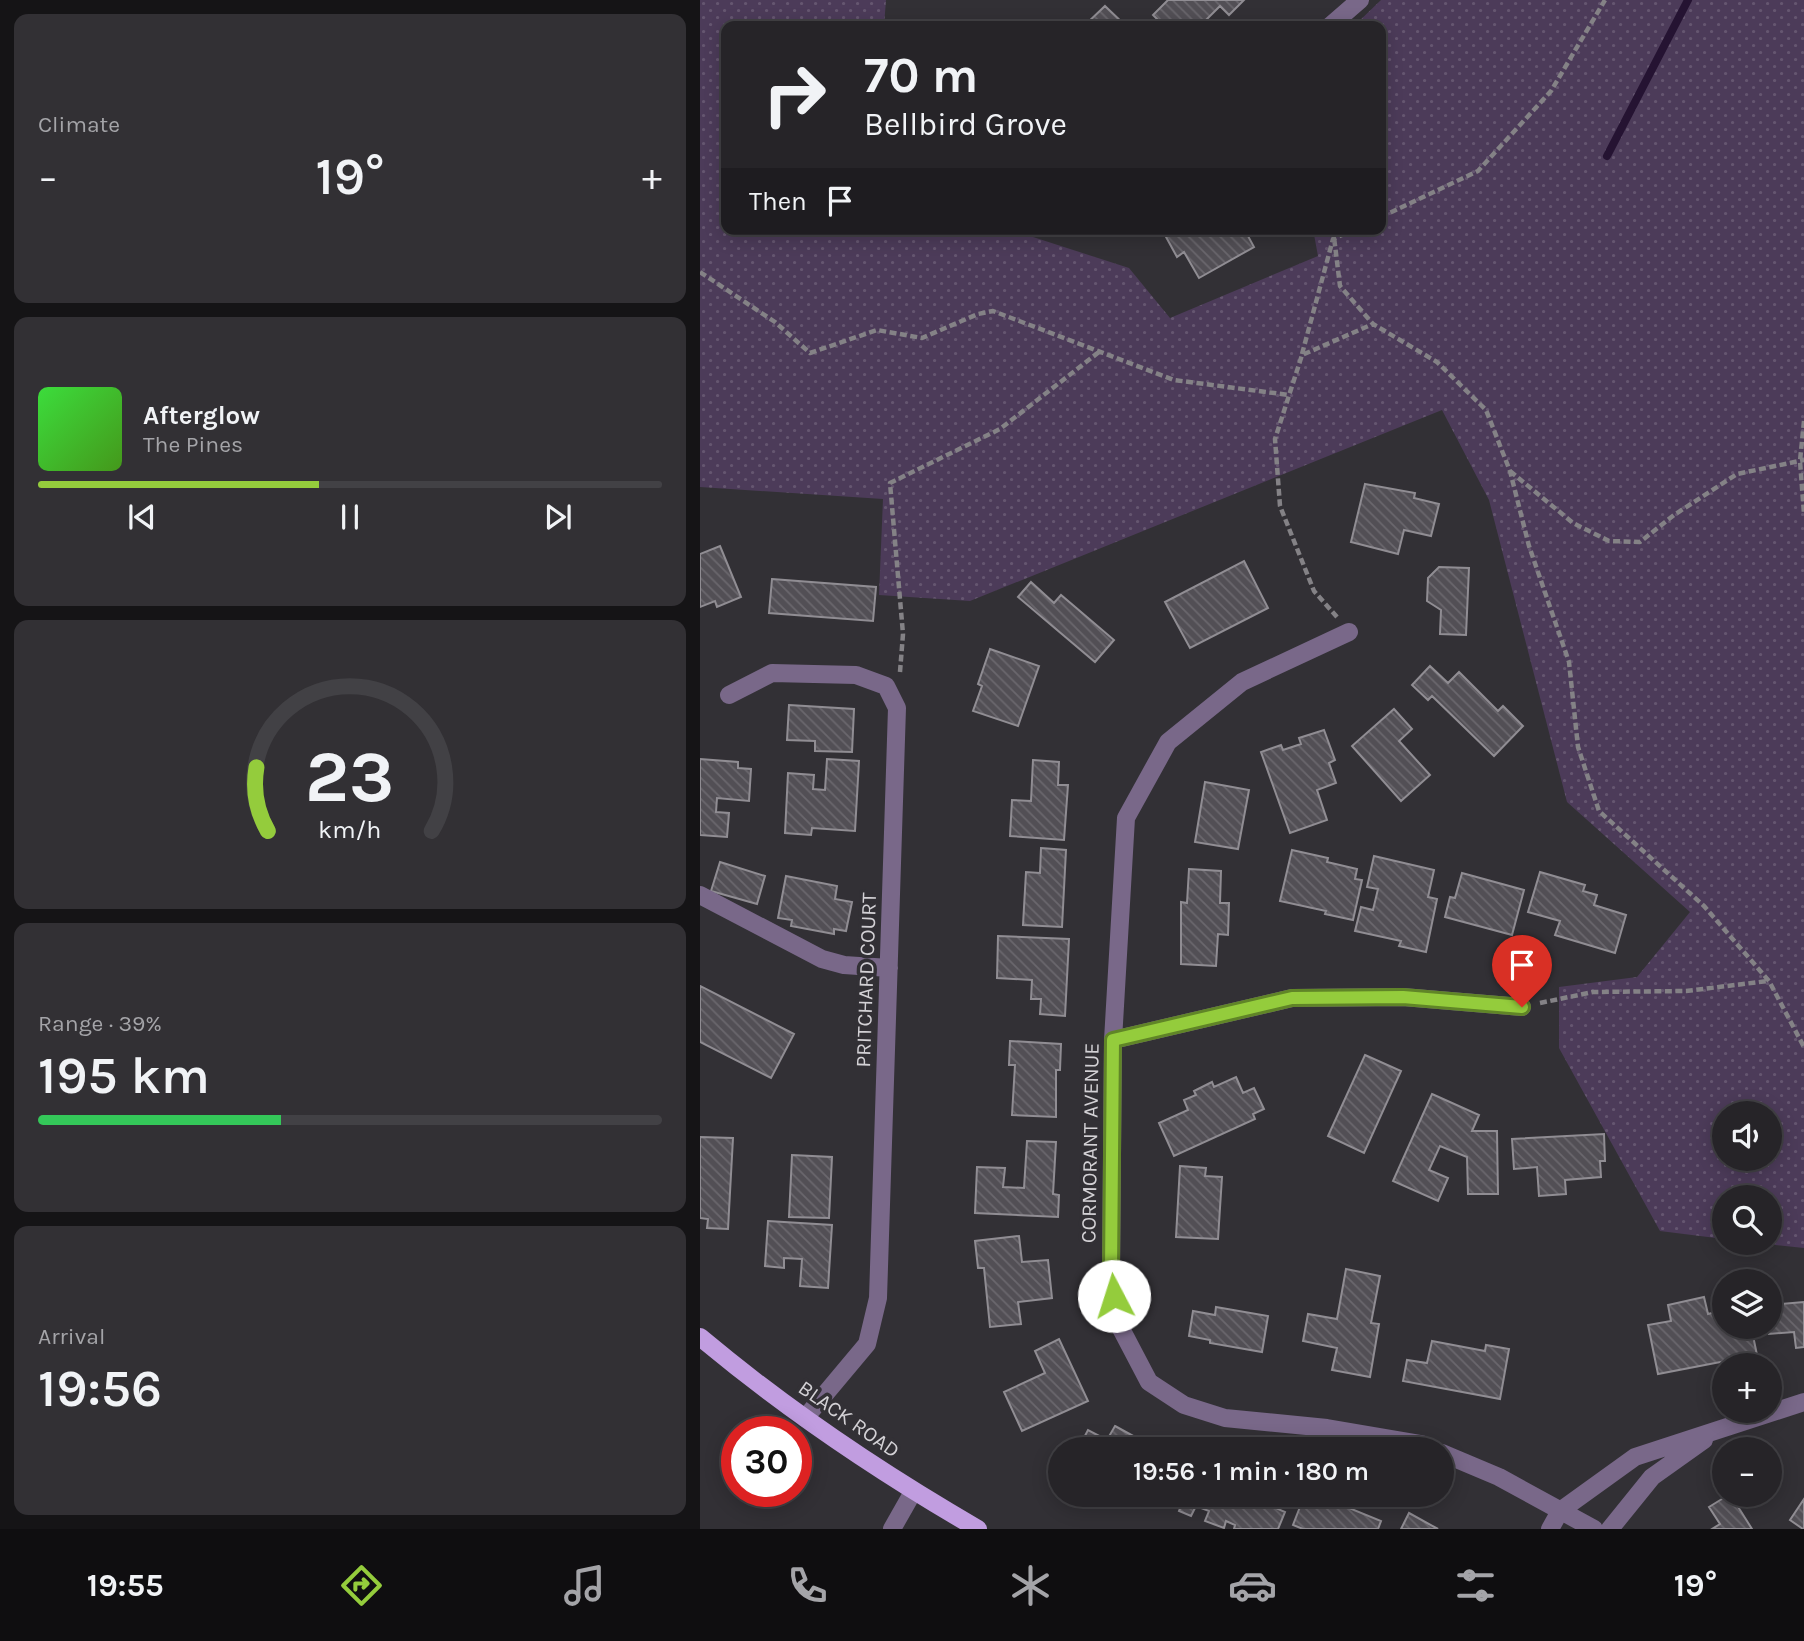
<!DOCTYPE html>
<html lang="en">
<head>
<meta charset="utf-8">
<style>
	body { margin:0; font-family:Karla,sans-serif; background:#323034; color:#f1f3f6; height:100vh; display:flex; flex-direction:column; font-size:26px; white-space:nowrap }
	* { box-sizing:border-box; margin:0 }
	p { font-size:23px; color:#a4a4a8 }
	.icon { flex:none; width:38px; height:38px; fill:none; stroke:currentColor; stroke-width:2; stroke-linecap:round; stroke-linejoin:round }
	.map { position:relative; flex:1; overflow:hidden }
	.details { display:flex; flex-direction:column; gap:14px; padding:14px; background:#151416; width:700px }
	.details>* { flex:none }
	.top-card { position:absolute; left:21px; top:21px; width:665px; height:214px; border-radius:14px; box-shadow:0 4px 18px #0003,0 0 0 2px #424145; background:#262428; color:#f1f3f6; overflow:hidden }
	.tools { position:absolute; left:1012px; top:1101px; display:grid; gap:14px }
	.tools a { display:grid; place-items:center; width:70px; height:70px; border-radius:50%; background:#262428; box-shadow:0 4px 18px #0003,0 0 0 2px #424145; font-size:35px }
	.speed { position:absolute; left:21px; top:1416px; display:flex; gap:14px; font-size:35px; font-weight:700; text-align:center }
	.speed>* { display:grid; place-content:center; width:91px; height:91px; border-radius:50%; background:#262428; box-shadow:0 4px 18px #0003,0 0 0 2px #424145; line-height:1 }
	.speed .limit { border:10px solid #d22; background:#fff; color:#111 }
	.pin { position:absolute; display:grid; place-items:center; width:60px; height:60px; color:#fff; margin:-72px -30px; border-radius:50% 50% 50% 0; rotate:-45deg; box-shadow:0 0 7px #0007 }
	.pin .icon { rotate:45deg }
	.me { position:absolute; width:77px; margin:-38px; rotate:355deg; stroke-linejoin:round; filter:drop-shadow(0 0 5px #0008) }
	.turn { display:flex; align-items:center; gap:24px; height:147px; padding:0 28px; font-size:32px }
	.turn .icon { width:91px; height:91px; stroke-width:2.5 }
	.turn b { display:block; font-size:49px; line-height:60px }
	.then { display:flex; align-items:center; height:66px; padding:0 28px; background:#0003; gap:14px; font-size:26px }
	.big { font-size:52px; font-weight:600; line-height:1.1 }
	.details .card { flex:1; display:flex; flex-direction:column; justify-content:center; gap:10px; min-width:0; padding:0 24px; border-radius:14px; background:#323034 }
	.details .dial { align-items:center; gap:0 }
	.dial svg { height:182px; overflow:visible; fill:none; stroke:#424145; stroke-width:7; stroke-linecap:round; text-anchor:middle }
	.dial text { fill:#f1f3f6; stroke:none }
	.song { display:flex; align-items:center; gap:21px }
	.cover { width:84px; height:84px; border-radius:10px; background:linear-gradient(135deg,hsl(120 70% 55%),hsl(100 70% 35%)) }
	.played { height:7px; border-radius:4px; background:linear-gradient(90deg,#94cc3c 45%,#424145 45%) }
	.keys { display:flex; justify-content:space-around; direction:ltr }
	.heat { display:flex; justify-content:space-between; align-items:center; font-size:38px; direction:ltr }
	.charge { height:10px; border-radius:5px; background:linear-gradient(90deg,#34c759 39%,#424145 0) }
	.trip { position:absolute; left:348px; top:1437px; width:406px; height:70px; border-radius:35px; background:#262428; box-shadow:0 4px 18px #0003,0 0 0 2px #424145; font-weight:600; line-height:70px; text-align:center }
	.tab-bar { display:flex; height:112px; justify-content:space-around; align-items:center; background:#0f0e10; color:#a4a4a8 }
	.tab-bar .icon { width:49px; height:49px }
	.tab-bar .selected { color:#94cc3c }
	.tab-bar b { font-size:32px; color:#f1f3f6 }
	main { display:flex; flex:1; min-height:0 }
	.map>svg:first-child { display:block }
</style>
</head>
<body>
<main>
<section class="details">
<div class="card"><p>Climate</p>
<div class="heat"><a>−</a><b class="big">19°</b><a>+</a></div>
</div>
<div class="card">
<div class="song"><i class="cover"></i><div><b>Afterglow</b><p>The Pines</p></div></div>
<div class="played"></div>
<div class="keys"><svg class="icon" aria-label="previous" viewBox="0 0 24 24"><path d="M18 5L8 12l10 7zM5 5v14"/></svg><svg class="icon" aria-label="pause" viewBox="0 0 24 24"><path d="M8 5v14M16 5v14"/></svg><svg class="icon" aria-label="next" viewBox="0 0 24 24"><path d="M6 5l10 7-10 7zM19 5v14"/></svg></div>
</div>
<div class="card dial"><svg viewBox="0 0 100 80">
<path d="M14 69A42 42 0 1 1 86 69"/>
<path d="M14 69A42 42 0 0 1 9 41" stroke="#94cc3c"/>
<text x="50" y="56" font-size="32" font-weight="700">23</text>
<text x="50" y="72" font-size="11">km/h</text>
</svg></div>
<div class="card"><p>Range · 39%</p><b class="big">195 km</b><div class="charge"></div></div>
<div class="card"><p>Arrival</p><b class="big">19:56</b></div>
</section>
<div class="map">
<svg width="1104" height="1529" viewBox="0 0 1104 1529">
	<defs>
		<pattern id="grass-dots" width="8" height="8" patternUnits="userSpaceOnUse" patternTransform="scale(1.75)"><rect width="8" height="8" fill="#4c3b59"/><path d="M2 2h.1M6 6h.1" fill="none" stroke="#655670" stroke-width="1.8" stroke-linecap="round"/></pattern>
		<pattern id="building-back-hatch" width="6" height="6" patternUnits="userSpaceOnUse" patternTransform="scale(1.75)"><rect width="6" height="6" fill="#524f55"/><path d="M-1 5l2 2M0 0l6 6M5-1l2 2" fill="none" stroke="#6a676d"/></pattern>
	</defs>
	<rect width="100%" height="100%" fill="#323035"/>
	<!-- grass -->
	<path fill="url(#grass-dots)" fill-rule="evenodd" d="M0,0h186l-2,26h-158v203h282l121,39 41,50 148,-62 -5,-27h68v-203h-27l27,-26h423v1248l-48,-5 13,-1v-45h-45v42l-64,-8 -101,-183v-61l78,-10 53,-65 -123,-110 -78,-302 -47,-90 -472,191 -91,-6 4,-96 -183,-12zM1024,1113h45v45h-45z"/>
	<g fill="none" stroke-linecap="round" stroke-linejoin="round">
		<!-- stream -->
		<path stroke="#251332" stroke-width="8" d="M907,156l81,-156"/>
	</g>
	<!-- building -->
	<path fill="url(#building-back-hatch)" stroke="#908d93" stroke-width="2" d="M468,0h76l-15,15 -9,-9 -20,20h-36l-11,-11z
		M405,6l21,20h-42z
		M475,229h86l-13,7 6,11 -55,31 -15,-26 -7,5 -12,-22z
		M665,484l50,9 -1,5 25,6 -8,32 -27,-6 -6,24 -47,-12z
		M20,546l21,51 -24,10 -2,-6 -15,6v-53z
		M544,561l24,47 -78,40 -25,-46z
		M739,567l30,1 -3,67 -26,-1 1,-24 -14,-9 1,-23z
		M72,579l104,8 -3,34 -104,-8z
		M331,582l23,21 7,-8 53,45 -19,22 -77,-65z
		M290,649l49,17 -21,60 -45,-15 9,-25 -4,-2z
		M730,666l18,17 11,-11 39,39 5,-5 20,20 -29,30 -62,-60 -4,4 -16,-15z
		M89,705l65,4 -2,43 -37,-1v-10l-28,-1z
		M694,709l18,20 -13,12 31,34 -29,26 -49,-55z
		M624,730l11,30 -6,3 7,20 -19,7 10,30 -37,13 -29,-81 20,-7 2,5 18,-6 -2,-6z
		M0,759l38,3v6l13,1 -2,32 -32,-3 -1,14 13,1 -2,24 -27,-2z
		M127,759l32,2 -4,70 -43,-3 -1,7 -26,-2 3,-60 26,2 -1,14 12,1z
		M333,760l26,2 -1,23h10l-4,55 -54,-4 2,-36 19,1z
		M505,782l44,8 -11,59 -43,-7z
		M341,848l25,2 -4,77 -39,-2 3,-53 14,1z
		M592,850l36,8 -1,4 30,7 -2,10 7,1 -9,40 -28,-6 1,-3 -46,-10z
		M674,856l60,14 -6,27 9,2 -11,53 -27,-6 2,-5 -46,-10 6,-24 12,3 5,-21 -11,-2z
		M20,862l45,14 -8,28 -46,-13z
		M489,869l32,2 -1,32h9l-1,32 -10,-1 -2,32 -35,-2v-62l6,1z
		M840,872l45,13 -2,6 14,4 -3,10 32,10 -11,38 -60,-18 5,-14 -32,-9z
		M762,873l62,17 -12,45 -67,-18 5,-20 5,1z
		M86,876l51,10 -2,13 17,3 -6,29 -12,-2v5l-43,-8 1,-6 -14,-2z
		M298,936l71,3 -4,77 -25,-2 1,-15h-10l1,-19 -35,-2z
		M0,986l94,48 -23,44 -71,-36z
		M310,1041l51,3 -1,26h-4v47l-44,-2 3,-50h-6z
		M665,1055l36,16 -37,82 -36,-17z
		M536,1077l7,16 11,-5 10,21 -11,5 2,5 -81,37 -15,-33 29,-13 -4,-10 12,-5 -2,-4 18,-9 2,5z
		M732,1094l47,21 -7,16h25l1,63h-30l-1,-37 -27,-11 -11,24 19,8 -10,23 -45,-20z
		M904,1134l1,27h-5l1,16 -36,3 1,14 -27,2 -2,-29 -23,2 -2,-30z
		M0,1137l33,1 -5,91 -21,-1 1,-9 -8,-1z
		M327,1141l29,1 -3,52 6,1 -1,22 -83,-4 2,-46 28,1 -2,19 21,1z
		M92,1155l40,2 -3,61 -40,-1z
		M480,1166l26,2 -1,8 17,1 -4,62 -42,-2z
		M68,1221l64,4 -4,63 -28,-2 2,-27 -18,-1v10l-19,-2z
		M319,1236l3,26 26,-2 4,38 -34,4 3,22 -31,3 -6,-59h-6l-3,-27z
		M646,1269l34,7 -9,47 8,1 -9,53 -38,-7 5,-22 -34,-7 5,-27 29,5z
		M1004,1297l4,17 16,-4v16h27l6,29 -99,19 -10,-49 23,-4 -3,-16z
		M1104,1302v45l-8,1 -2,-16 -25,2v-29z
		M516,1307l52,9 -6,36 -52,-9v-3l-21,-4 4,-25 22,4z
		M359,1339l29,62 -66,30 -18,-39 41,-19 -10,-22z
		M732,1341l53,10 1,-6 23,4 -9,50 -97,-18 4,-21 20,3z
		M415,1426l31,17 -3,6h-65l10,-19 19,10z
		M421,1494h29l-7,13z
		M486,1494h79l-3,8 23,10 -7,17h-44l1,-4 -9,-4 -2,7 -19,-7 4,-10 -13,-5 -5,10 -12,-5z
		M605,1494l20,3 1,-3h14l7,3 -3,9 37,15 -3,8h-75l-10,-4z
		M1030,1494l22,35h-40l8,-5 -11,-17z
		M1104,1499v30h-1l-13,-9z
		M709,1513l29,16h-37z"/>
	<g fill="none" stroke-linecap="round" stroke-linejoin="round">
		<!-- path -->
		<path stroke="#848286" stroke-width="4.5" stroke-dasharray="7 3.5" stroke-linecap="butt" d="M681,217l97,-46 73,-80 54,-91
			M633,229l7,57 33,38 64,38 49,48 24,61 19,75 40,116 9,85 21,64 105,95 65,75 35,66
			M0,272l75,50 35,31 67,-23 45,8 56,-24 15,-3 181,69 115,15
			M602,354l31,-115 22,-10
			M1104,421l-4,40 4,53
			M810,471l63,52 36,18 31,1 34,-27 63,-41 67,-14
			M637,617l-23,-26 -34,-85 -5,-67 27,-84 71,-31
			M200,672l3,-38 -13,-151 110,-54 99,-77
			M840,1003l53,-11 93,-1 82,-10"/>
		<!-- minor -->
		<path stroke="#796889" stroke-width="18" d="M630,26l30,-26
			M649,632l-107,50 -74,60 -42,76 -13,222 -2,231 6,50 32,61 35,23 41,13 102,10 94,16 11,5
			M29,695l43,-22 84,2 30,11 11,22 -19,590 -11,46 -62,74
			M0,895l122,64 22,6 45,3
			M413,1040l179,-42 111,-1 119,10
			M742,1453l57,24 95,52
			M192,1529l21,-37
			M850,1529l10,-18 75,-54 169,-55
			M910,1529l42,-52 52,-37"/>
		<!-- major -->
		<path stroke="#c19de0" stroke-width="18" d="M0,1337c86,72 181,136 278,192"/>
	</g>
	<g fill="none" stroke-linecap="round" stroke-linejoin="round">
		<defs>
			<path id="route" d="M414,1296l-3,-26 2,-230 179,-42 111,-1 119,10"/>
		</defs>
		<!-- route casing -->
		<use href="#route" stroke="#608527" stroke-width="18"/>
		<!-- route -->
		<use href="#route" stroke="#94cc3c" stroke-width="12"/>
	</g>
	<g text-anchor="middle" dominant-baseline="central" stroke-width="7" stroke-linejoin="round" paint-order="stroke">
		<!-- street labels -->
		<g font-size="21" fill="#d3d1d5" stroke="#323035">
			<text transform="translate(166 980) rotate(-88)">PRITCHARD COURT</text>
			<text transform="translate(390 1143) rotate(-89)">CORMORANT AVENUE</text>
			<text transform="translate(149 1419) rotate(35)">BLACK ROAD</text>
		</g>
	</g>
</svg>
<div class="tools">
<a><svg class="icon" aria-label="sound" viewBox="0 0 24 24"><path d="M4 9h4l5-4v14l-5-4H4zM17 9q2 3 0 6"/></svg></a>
<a><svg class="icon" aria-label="search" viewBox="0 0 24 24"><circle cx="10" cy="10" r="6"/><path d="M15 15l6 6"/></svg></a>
<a><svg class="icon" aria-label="layers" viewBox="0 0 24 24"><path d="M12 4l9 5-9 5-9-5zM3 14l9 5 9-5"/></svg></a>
<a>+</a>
<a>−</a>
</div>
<div class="speed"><div class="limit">30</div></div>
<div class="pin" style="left:822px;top:1007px;background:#d93025"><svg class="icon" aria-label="arrive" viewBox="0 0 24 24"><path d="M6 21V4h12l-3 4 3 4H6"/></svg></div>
<svg class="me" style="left:414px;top:1296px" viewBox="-20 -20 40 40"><circle r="19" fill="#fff"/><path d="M0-13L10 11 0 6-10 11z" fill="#94cc3c"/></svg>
<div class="trip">19:56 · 1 min · 180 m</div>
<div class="top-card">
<div class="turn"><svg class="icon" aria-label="right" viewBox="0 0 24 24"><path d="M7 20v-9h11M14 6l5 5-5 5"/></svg><div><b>70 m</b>Bellbird Grove</div></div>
<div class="then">Then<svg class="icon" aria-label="arrive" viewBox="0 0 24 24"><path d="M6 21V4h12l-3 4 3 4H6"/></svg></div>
</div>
</div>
</main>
<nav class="tab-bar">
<b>19:55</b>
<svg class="icon selected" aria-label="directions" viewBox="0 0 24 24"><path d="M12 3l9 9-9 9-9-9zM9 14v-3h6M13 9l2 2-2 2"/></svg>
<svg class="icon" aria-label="music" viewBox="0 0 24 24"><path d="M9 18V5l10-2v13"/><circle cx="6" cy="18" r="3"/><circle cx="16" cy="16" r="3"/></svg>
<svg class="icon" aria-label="phone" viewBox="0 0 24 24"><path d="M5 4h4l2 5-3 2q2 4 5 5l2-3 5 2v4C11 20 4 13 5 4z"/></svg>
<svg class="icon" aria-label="climate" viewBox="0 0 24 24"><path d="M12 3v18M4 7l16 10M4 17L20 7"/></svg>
<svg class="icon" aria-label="car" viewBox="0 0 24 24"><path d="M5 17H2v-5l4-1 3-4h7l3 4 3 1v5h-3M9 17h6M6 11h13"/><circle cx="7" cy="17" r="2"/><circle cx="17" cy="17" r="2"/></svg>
<svg class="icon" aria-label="filters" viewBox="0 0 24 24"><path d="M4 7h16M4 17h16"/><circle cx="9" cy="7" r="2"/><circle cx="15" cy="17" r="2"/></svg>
<b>19°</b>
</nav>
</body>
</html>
